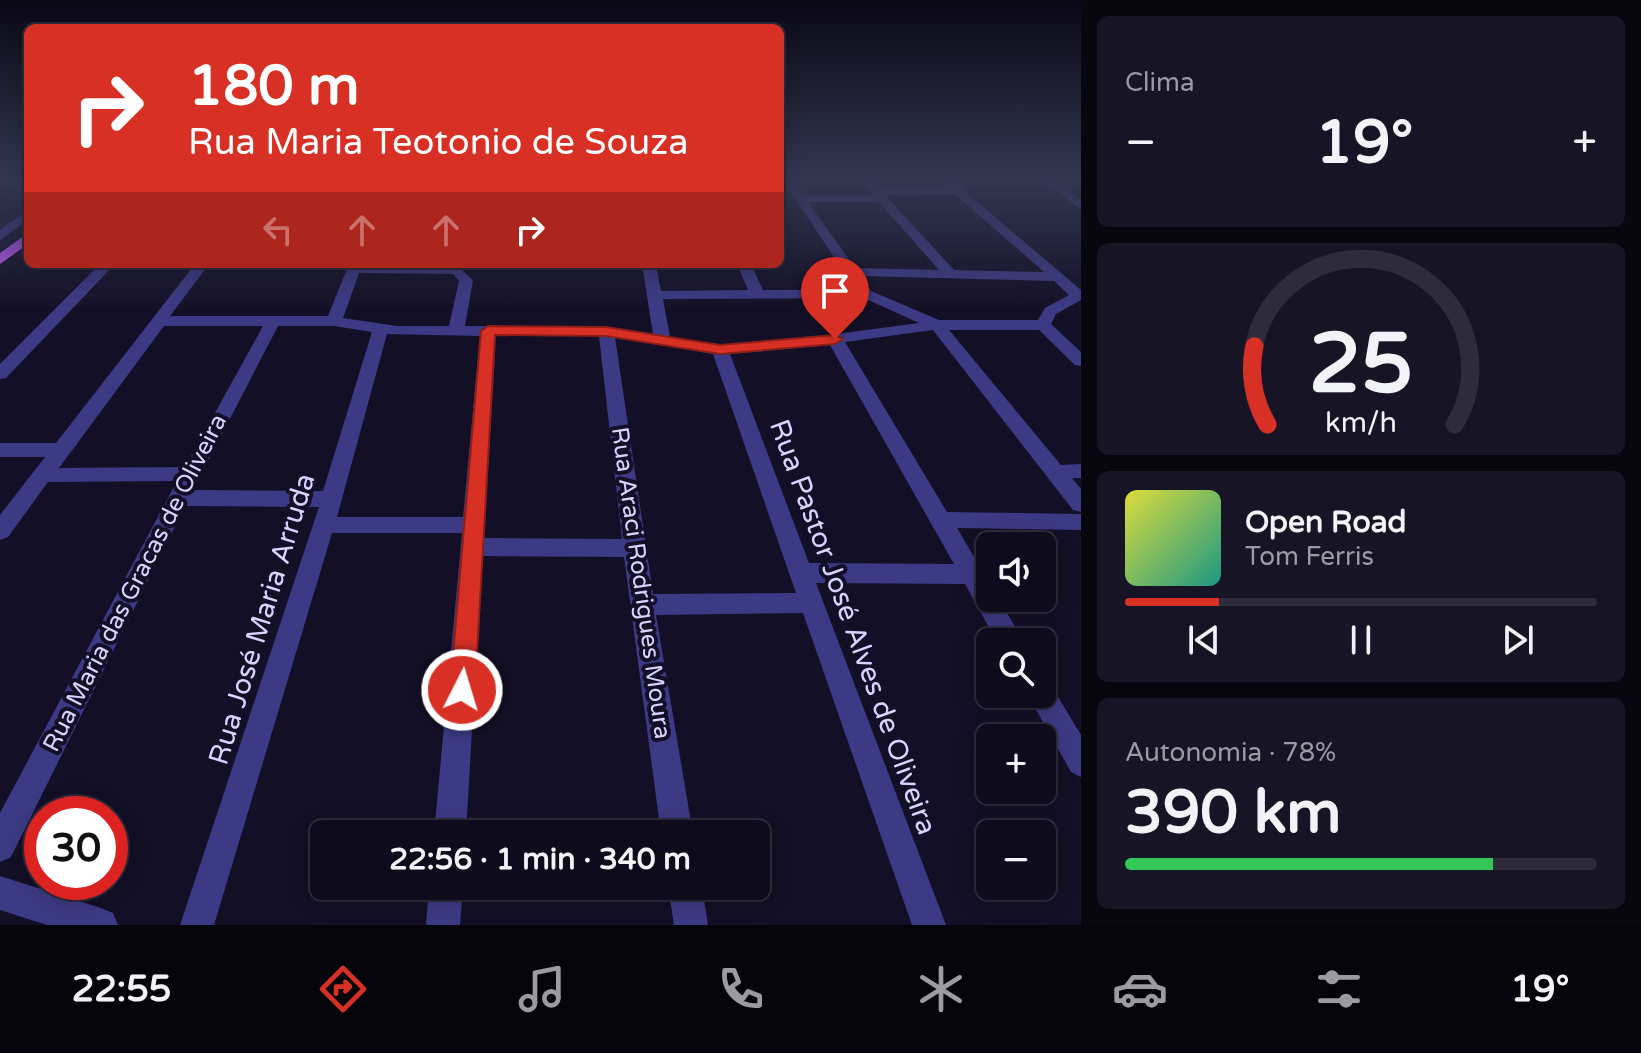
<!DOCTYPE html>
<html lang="pt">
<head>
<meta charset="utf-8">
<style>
	body { margin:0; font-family:"Varela Round",sans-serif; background:#171425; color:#f1f3f6; height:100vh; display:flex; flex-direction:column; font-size:30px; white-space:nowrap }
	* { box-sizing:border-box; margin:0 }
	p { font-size:26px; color:#9b9ba3 }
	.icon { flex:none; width:44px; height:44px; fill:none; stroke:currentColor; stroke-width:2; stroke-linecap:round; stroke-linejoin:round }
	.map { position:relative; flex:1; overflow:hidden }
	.drawer { display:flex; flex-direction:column; gap:16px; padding:16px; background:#08060f; width:560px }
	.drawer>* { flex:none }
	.guide { position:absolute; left:24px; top:24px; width:760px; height:244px; border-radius:12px; box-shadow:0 4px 20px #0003,0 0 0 2px #2e2b3b; background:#d93025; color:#fff; overflow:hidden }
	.fabs { position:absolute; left:976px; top:532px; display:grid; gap:16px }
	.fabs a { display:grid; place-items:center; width:80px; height:80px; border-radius:12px; background:#0e0b1c; box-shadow:0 4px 20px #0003,0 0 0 2px #2e2b3b; font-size:40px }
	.speed { position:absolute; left:24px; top:796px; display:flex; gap:16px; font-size:40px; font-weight:700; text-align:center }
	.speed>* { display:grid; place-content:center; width:104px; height:104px; border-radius:50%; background:#0e0b1c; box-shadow:0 4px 20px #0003,0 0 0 2px #2e2b3b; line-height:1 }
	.speed .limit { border:12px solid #d22; background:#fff; color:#111 }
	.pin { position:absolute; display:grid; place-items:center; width:68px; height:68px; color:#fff; margin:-82px -34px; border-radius:50% 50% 50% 0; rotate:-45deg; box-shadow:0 0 8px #0007 }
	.pin .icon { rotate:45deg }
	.me { position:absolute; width:88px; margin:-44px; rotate:5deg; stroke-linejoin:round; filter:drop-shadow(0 0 6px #0008) }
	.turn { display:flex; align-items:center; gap:28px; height:168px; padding:0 32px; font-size:36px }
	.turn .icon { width:104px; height:104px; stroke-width:2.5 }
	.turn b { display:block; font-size:56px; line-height:68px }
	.lanes { display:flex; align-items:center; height:76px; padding:0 32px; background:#0003; justify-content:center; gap:40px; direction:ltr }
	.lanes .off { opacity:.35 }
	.big { font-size:60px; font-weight:700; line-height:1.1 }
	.drawer .tile { flex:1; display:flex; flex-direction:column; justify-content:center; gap:12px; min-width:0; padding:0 28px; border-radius:12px; background:#171425 }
	.drawer .dial { align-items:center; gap:0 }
	.dial svg { height:208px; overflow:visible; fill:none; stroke:#2e2b3b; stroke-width:7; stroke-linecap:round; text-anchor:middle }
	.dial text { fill:#f1f3f6; stroke:none }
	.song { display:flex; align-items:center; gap:24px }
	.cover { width:96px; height:96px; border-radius:12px; background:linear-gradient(135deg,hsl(60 70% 55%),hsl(170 70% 35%)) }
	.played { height:8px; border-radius:4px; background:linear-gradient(90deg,#d93025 20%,#2e2b3b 20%) }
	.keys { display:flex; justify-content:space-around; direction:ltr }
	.heat { display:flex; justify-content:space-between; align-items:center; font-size:44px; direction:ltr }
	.charge { height:12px; border-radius:6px; background:linear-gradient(90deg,#34c759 78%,#2e2b3b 0) }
	.trip { position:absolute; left:310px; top:820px; width:460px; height:80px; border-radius:12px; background:#0e0b1c; box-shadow:0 4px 20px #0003,0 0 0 2px #2e2b3b; font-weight:700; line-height:80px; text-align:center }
	.menu { display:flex; height:128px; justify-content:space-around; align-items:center; background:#06040b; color:#9b9ba3 }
	.menu .icon { width:56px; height:56px }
	.menu .selected { color:#d93025 }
	.menu b { font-size:36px; color:#f1f3f6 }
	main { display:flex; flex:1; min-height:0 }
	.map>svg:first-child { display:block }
</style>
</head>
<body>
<main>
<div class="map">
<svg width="1081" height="925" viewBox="0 0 1081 925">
	<rect width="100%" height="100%" fill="#130f26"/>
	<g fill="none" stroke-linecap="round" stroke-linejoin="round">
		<!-- minor -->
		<path fill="#3d3a85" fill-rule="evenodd" d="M784,182h11l8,13h70l-11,-13h11l6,6h68l-5,-6h12l127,108v10l-25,14 -5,10 30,28v14l-6,-1 -36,-35h-90l112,135 20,-1v14h-9l9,11v23l-8,-2 -140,-180 -88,12 102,170 134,2v16l-124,-2 33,56v14h8l26,44h-27l-32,-58 -149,-1 130,342h-34l-109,-312 -147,2 37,219h-32l-37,-277 -142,-1 -16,278h-32l28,-301h-130l-118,392h-34l139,-418 -134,-1 -174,351 -11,5v-49l177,-332 -129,1 -40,55 -8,3v-25l45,-58h-45v-14h56l139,-179h14l-39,52h158l21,-52 108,2 16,14 -8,46h141l47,8 -11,-70h14l5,27 87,-1 -11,-26h14l12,26h93zM955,194l89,78 -90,-2 -69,-75zM808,202h71l60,68 -84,-2zM359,273l94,1 6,7 -10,45h-52l-54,-8zM861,276l193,5 15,14 -24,13 -7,12h-99l-68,-29zM864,298l55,25 -120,16 -79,6 -50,-8 -7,-38zM164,326h99l-78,141 -126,1zM278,326h56l38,6 -49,159 -130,-1zM387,334l93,2 -17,181h-126zM496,336h103l23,203 -138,-1zM615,337l98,17 83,239 -143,1zM830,345l124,219 -145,-1 -79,-209z
			M1043,182h13l25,18v9z
			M28,210v10l-28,20v-10z
			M100,264h15l-109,114 -6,1v-15z
			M1042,681l9,4 30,50v42l-10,-5 -44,-78h15z
			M0,876l101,32 12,5 5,12h-71l-47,-15z
			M429,886h34l-3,39h-34z
			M668,886h34l6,39h-34z"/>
		<!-- major -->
		<path fill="#c25bff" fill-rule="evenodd" d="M28,233v11l-28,20v-11z"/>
	</g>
	<!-- sky -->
	<linearGradient id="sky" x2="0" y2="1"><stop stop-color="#0a0815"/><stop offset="0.58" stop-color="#333752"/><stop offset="1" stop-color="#333752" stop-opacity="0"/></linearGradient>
	<rect width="1081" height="312" fill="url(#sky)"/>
	<!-- route -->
	<path fill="#d93025" stroke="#8d1f18" stroke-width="2" d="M488,326l118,1 114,18 115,-10 8,4 -8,5 -115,10 -114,-18 -111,-1 -20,355 -4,8 -9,4 -9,-4 -3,-8 31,-359z"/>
	<g text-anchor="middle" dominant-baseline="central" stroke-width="8" stroke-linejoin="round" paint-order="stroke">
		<!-- street labels -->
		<g font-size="24" fill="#d9d4ff" stroke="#130f26">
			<text transform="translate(135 583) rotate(-63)">Rua Maria das Gracas de Oliveira</text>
			<text transform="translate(641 583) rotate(82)">Rua Araci Rodrigues Moura</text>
		</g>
		<!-- near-street labels -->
		<g font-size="28" fill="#d9d4ff" stroke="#130f26">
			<text transform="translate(262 619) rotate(-73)">Rua José Maria Arruda</text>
			<text transform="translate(853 627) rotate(70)">Rua Pastor José Alves de Oliveira</text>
		</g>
	</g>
</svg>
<div class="fabs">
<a><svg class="icon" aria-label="sound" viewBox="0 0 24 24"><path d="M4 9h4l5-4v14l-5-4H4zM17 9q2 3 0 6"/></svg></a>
<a><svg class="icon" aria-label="search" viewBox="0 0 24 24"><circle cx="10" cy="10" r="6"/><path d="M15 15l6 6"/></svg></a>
<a>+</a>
<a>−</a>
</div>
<div class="speed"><div class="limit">30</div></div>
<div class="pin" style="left:835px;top:339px;background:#d93025"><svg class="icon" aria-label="arrive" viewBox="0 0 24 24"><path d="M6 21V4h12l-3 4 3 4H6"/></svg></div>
<svg class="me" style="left:462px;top:690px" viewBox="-20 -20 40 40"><circle r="17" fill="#d93025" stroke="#fff" stroke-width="3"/><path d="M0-11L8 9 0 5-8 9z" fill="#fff"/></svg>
<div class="trip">22:56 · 1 min · 340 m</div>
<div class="guide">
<div class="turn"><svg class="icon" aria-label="right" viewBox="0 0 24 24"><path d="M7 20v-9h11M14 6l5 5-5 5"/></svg><div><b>180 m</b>Rua Maria Teotonio de Souza</div></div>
<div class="lanes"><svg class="icon off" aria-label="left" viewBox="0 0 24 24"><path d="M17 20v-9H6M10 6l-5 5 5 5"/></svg><svg class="icon off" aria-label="ahead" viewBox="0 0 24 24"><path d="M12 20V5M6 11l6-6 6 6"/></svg><svg class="icon off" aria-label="ahead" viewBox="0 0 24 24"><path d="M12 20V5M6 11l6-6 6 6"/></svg><svg class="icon" aria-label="right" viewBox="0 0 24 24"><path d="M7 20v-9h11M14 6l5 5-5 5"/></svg></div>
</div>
</div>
<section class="drawer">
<div class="tile"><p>Clima</p>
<div class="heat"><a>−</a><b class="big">19°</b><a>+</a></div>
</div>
<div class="tile dial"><svg viewBox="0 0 100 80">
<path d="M14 69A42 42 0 1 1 86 69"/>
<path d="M14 69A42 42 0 0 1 9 39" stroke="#d93025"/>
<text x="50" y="56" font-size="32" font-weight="700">25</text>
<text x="50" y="72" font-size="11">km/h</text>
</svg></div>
<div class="tile">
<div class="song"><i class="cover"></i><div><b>Open Road</b><p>Tom Ferris</p></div></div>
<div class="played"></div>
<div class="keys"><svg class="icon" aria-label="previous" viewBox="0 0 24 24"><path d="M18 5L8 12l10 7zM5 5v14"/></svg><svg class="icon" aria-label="pause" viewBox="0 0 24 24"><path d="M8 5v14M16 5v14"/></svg><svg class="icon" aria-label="next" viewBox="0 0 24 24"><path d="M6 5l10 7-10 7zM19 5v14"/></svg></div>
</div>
<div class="tile"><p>Autonomia · 78%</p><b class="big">390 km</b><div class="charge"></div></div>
</section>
</main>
<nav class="menu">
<b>22:55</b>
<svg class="icon selected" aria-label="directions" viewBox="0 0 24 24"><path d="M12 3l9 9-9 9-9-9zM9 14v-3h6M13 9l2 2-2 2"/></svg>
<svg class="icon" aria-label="music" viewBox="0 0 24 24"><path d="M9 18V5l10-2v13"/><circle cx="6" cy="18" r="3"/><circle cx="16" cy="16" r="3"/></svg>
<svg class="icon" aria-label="phone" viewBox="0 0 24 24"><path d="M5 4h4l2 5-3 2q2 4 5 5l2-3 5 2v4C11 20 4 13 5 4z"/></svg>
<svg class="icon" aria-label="climate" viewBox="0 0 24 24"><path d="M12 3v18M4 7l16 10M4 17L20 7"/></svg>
<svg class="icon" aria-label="car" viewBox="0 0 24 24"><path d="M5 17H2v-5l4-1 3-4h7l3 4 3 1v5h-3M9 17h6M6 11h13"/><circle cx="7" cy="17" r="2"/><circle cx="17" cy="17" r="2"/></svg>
<svg class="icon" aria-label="filters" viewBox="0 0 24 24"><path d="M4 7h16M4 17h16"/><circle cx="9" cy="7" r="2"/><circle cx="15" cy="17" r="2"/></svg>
<b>19°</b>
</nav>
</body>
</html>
